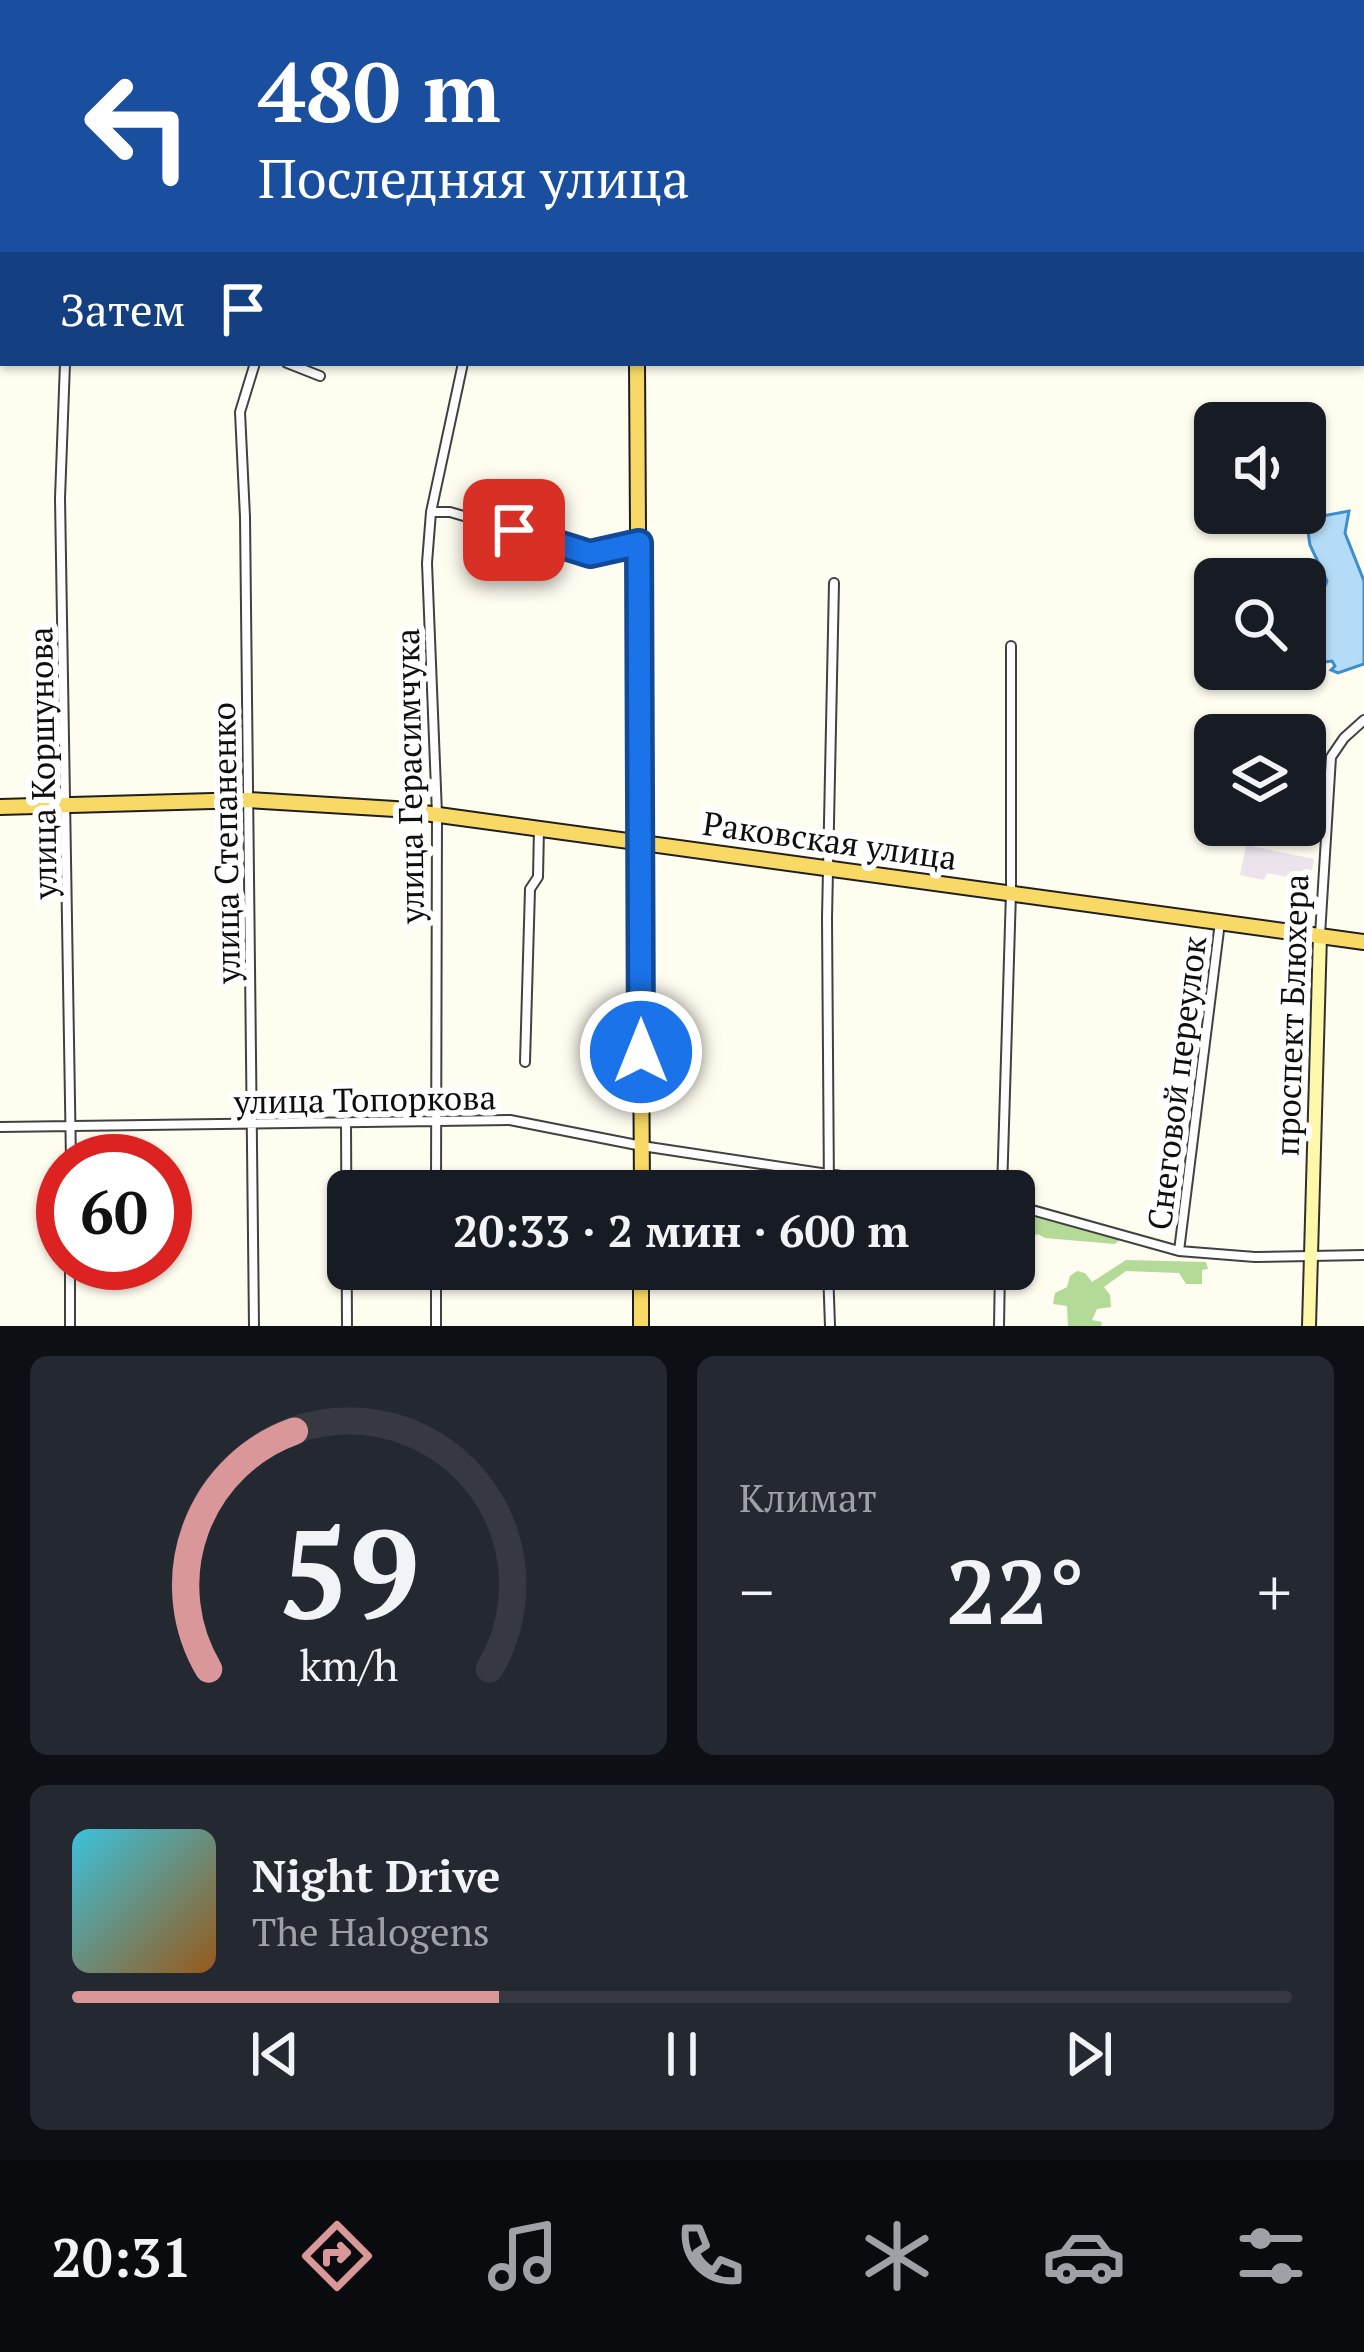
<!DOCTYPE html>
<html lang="ru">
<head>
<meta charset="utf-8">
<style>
	body { margin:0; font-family:"PT Serif",serif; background:#242831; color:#f1f3f6; height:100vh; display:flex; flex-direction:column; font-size:45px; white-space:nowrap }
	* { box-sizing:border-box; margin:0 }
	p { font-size:39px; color:#9ea1a6 }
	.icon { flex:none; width:66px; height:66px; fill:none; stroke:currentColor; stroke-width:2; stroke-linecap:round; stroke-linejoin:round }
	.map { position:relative; height:1326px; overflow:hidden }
	.side { display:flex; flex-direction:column; gap:30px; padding:30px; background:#0d0f14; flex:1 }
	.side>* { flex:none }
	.banner { position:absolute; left:0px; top:0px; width:1365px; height:366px; box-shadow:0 3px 9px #0004; background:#1a4fa0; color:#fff; overflow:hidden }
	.fabs { position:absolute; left:1194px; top:402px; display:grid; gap:24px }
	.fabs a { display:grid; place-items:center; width:132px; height:132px; border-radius:18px; background:#171b24; box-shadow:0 3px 9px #0004; font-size:60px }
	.speed { position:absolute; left:36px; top:1134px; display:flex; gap:24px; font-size:60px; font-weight:700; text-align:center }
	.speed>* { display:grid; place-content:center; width:156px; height:156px; border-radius:50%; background:#171b24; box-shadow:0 3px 9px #0004; line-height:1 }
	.speed .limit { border:18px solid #d22; background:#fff; color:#111 }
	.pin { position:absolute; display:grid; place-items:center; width:102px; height:102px; color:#fff; margin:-51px; border-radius:24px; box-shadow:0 6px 18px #0006 }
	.me { position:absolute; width:132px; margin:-66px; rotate:0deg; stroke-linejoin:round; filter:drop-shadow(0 0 9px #0008) }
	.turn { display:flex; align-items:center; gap:42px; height:252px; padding:0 60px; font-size:54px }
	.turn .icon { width:156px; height:156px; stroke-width:2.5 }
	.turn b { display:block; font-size:84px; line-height:102px }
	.then { display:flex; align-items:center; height:114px; padding:0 60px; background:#0003; gap:24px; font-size:45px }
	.big { font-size:90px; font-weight:600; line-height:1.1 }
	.side .tile { flex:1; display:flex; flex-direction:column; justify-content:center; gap:18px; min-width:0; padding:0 42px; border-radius:18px; background:#242831 }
	.side .dial { align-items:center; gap:0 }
	.dial svg { height:312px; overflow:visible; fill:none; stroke:#363941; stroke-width:7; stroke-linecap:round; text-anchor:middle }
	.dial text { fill:#f1f3f6; stroke:none }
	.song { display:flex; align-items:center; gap:36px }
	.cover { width:144px; height:144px; border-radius:18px; background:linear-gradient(135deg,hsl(190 70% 55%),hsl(30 70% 35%)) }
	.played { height:12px; border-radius:6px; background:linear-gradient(90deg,#da9799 35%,#363941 35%) }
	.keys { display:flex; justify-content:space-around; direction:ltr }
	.heat { display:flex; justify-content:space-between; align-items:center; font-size:66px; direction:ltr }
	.side .tiles { flex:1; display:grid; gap:30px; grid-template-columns:1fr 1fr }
	.tile:last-child { grid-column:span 2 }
	.trip { position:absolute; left:327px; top:1170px; width:708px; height:120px; border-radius:18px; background:#171b24; box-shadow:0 3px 9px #0004; font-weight:600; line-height:120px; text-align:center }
	.dock { display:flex; height:192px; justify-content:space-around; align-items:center; background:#090b0e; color:#9ea1a6 }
	.dock .icon { width:84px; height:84px }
	.dock .on { color:#da9799 }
	.dock b { font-size:54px; color:#f1f3f6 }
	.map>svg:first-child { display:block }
</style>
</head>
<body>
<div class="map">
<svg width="1364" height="1326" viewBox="0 0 1364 1326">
	<rect width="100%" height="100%" fill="#fffcf0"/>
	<!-- industrial -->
	<path fill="#ece3ed" d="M1246,845l68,14 -4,22 -43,-8 -3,7 -24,-5z"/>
	<!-- forest -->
	<path fill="#b4da98" d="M1014,1210l107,29 -6,5 -70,-6 -7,-4 -11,4 -13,24z
		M1126,1260l80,2 2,7 -6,1v14h-16l-7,-11 -53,-2 -22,16 6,8 1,12 -14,2 -5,11 10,2 -1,4h-33l-1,-20 -14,-2 2,-11 12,-6 3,-11 7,-5 8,2 7,9z"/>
	<!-- water -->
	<path fill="#b5dcf6" stroke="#3b8fce" stroke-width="3" d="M1349,511l-4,22 19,48v83l-26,9 -7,-3 4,-4 -3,-5 -8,1 -7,-56 10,-25 -17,-36 -4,-26z"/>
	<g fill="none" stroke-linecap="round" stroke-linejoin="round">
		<!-- stream -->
		<path stroke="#3b8fce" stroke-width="3" d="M25,3v-3
			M0,103l3,-12"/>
		<defs>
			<path id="street" d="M65,363l-5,135 11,663
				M287,363l33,13
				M431,512h19l140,41 48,-10
				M1320,935l11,-178 13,-19 20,-18
				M525,1062l5,-173 8,-12 1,-49
				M346,1122l1,204
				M0,1127l510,-7 132,26 299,45
				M436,1191l1,-377 -10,-251 4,-51 32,-149
				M829,1191l-2,-273 7,-335
				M1002,1191l9,-299v-246
				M1014,1205l165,46 76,6 109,-2
				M1179,1251l41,-329
				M828,1269l2,57
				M70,1326v-63
				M254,1326l-9,-809 -5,-105 15,-49
				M436,1326v-57
				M999,1326l1,-57"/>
			<path id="secondary" d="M1309,1326l11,-391"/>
			<path id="primary" d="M643,3l1,-3
				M637,363l5,828
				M0,807l248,-7 147,9 969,133
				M641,1269v57"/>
		</defs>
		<!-- street casing -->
		<use href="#street" stroke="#414141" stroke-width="12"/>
		<!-- secondary casing -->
		<use href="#secondary" stroke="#303030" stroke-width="16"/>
		<!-- primary casing -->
		<use href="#primary" stroke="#1f1f1f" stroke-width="18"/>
		<!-- street -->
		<use href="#street" stroke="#fff" stroke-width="8"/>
		<!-- secondary -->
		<use href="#secondary" stroke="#fff8ab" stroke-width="12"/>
		<!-- primary -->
		<use href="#primary" stroke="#f8d966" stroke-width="14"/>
	</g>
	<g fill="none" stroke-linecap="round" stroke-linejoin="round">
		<defs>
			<path id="route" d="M514,530l76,24 49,-11 2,509"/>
		</defs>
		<!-- route casing -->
		<use href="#route" stroke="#114b97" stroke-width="30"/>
		<!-- route -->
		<use href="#route" stroke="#1a73e8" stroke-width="21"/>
	</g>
	<g text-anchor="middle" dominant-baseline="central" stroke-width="12" stroke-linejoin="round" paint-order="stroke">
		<!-- street labels -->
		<g font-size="33" fill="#0e0e0e" stroke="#fff">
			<text transform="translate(42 763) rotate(-91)">улица Коршунова</text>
			<text transform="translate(409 776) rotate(-91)">улица Герасимчука</text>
			<text transform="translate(830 840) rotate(8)">Раковская улица</text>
			<text transform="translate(225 843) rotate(-91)">улица Степаненко</text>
			<text transform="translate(1291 1015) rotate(-88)">проспект Блюхера</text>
			<text transform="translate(1176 1083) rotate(-83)">Снеговой переулок</text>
			<text transform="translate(365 1099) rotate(-1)">улица Топоркова</text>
		</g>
	</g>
</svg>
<div class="fabs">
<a><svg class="icon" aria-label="sound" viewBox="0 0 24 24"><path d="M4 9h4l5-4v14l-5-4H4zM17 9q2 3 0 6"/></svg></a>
<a><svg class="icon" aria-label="search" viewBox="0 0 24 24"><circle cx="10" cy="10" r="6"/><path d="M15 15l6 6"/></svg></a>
<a><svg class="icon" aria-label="layers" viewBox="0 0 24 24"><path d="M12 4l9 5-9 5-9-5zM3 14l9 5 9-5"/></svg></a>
</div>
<div class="speed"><div class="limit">60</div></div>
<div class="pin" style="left:514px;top:530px;background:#d93025"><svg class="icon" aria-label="arrive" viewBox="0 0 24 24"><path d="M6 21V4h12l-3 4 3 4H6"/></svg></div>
<svg class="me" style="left:641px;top:1052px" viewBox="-20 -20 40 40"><circle r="17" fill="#1a73e8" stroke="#fff" stroke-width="3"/><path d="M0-11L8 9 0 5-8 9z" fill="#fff"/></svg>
<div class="trip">20:33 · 2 мин · 600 m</div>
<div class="banner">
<div class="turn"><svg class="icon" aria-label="left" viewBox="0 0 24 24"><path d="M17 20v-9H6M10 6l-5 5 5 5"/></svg><div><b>480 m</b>Последняя улица</div></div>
<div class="then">Затем<svg class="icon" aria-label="arrive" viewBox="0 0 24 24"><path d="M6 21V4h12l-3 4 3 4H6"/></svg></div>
</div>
</div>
<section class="side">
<div class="tiles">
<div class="tile dial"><svg viewBox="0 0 100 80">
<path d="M14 69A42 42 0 1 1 86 69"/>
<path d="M14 69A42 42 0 0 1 36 8" stroke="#da9799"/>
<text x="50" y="56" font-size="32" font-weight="700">59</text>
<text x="50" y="72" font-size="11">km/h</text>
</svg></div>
<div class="tile"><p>Климат</p>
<div class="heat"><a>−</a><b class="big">22°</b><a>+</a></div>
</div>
<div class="tile">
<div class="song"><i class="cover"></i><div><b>Night Drive</b><p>The Halogens</p></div></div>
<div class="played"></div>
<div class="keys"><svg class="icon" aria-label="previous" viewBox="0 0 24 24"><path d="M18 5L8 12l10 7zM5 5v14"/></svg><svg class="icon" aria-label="pause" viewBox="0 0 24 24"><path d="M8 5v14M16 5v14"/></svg><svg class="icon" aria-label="next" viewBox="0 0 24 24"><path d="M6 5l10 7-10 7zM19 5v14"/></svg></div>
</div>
</div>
</section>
<nav class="dock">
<b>20:31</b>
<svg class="icon on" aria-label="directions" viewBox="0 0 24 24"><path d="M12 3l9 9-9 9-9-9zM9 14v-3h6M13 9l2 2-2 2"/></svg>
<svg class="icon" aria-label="music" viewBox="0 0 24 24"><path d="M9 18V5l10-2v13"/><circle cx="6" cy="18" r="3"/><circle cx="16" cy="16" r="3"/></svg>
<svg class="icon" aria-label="phone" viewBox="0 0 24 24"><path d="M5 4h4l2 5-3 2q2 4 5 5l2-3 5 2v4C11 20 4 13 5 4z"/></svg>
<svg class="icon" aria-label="climate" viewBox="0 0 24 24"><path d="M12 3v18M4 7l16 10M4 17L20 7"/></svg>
<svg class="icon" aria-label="car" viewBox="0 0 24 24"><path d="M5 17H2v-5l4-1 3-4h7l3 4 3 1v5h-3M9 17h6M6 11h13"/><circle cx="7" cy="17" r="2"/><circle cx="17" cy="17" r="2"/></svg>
<svg class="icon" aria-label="filters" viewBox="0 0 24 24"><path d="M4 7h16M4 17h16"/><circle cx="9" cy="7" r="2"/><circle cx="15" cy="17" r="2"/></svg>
</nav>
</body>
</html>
